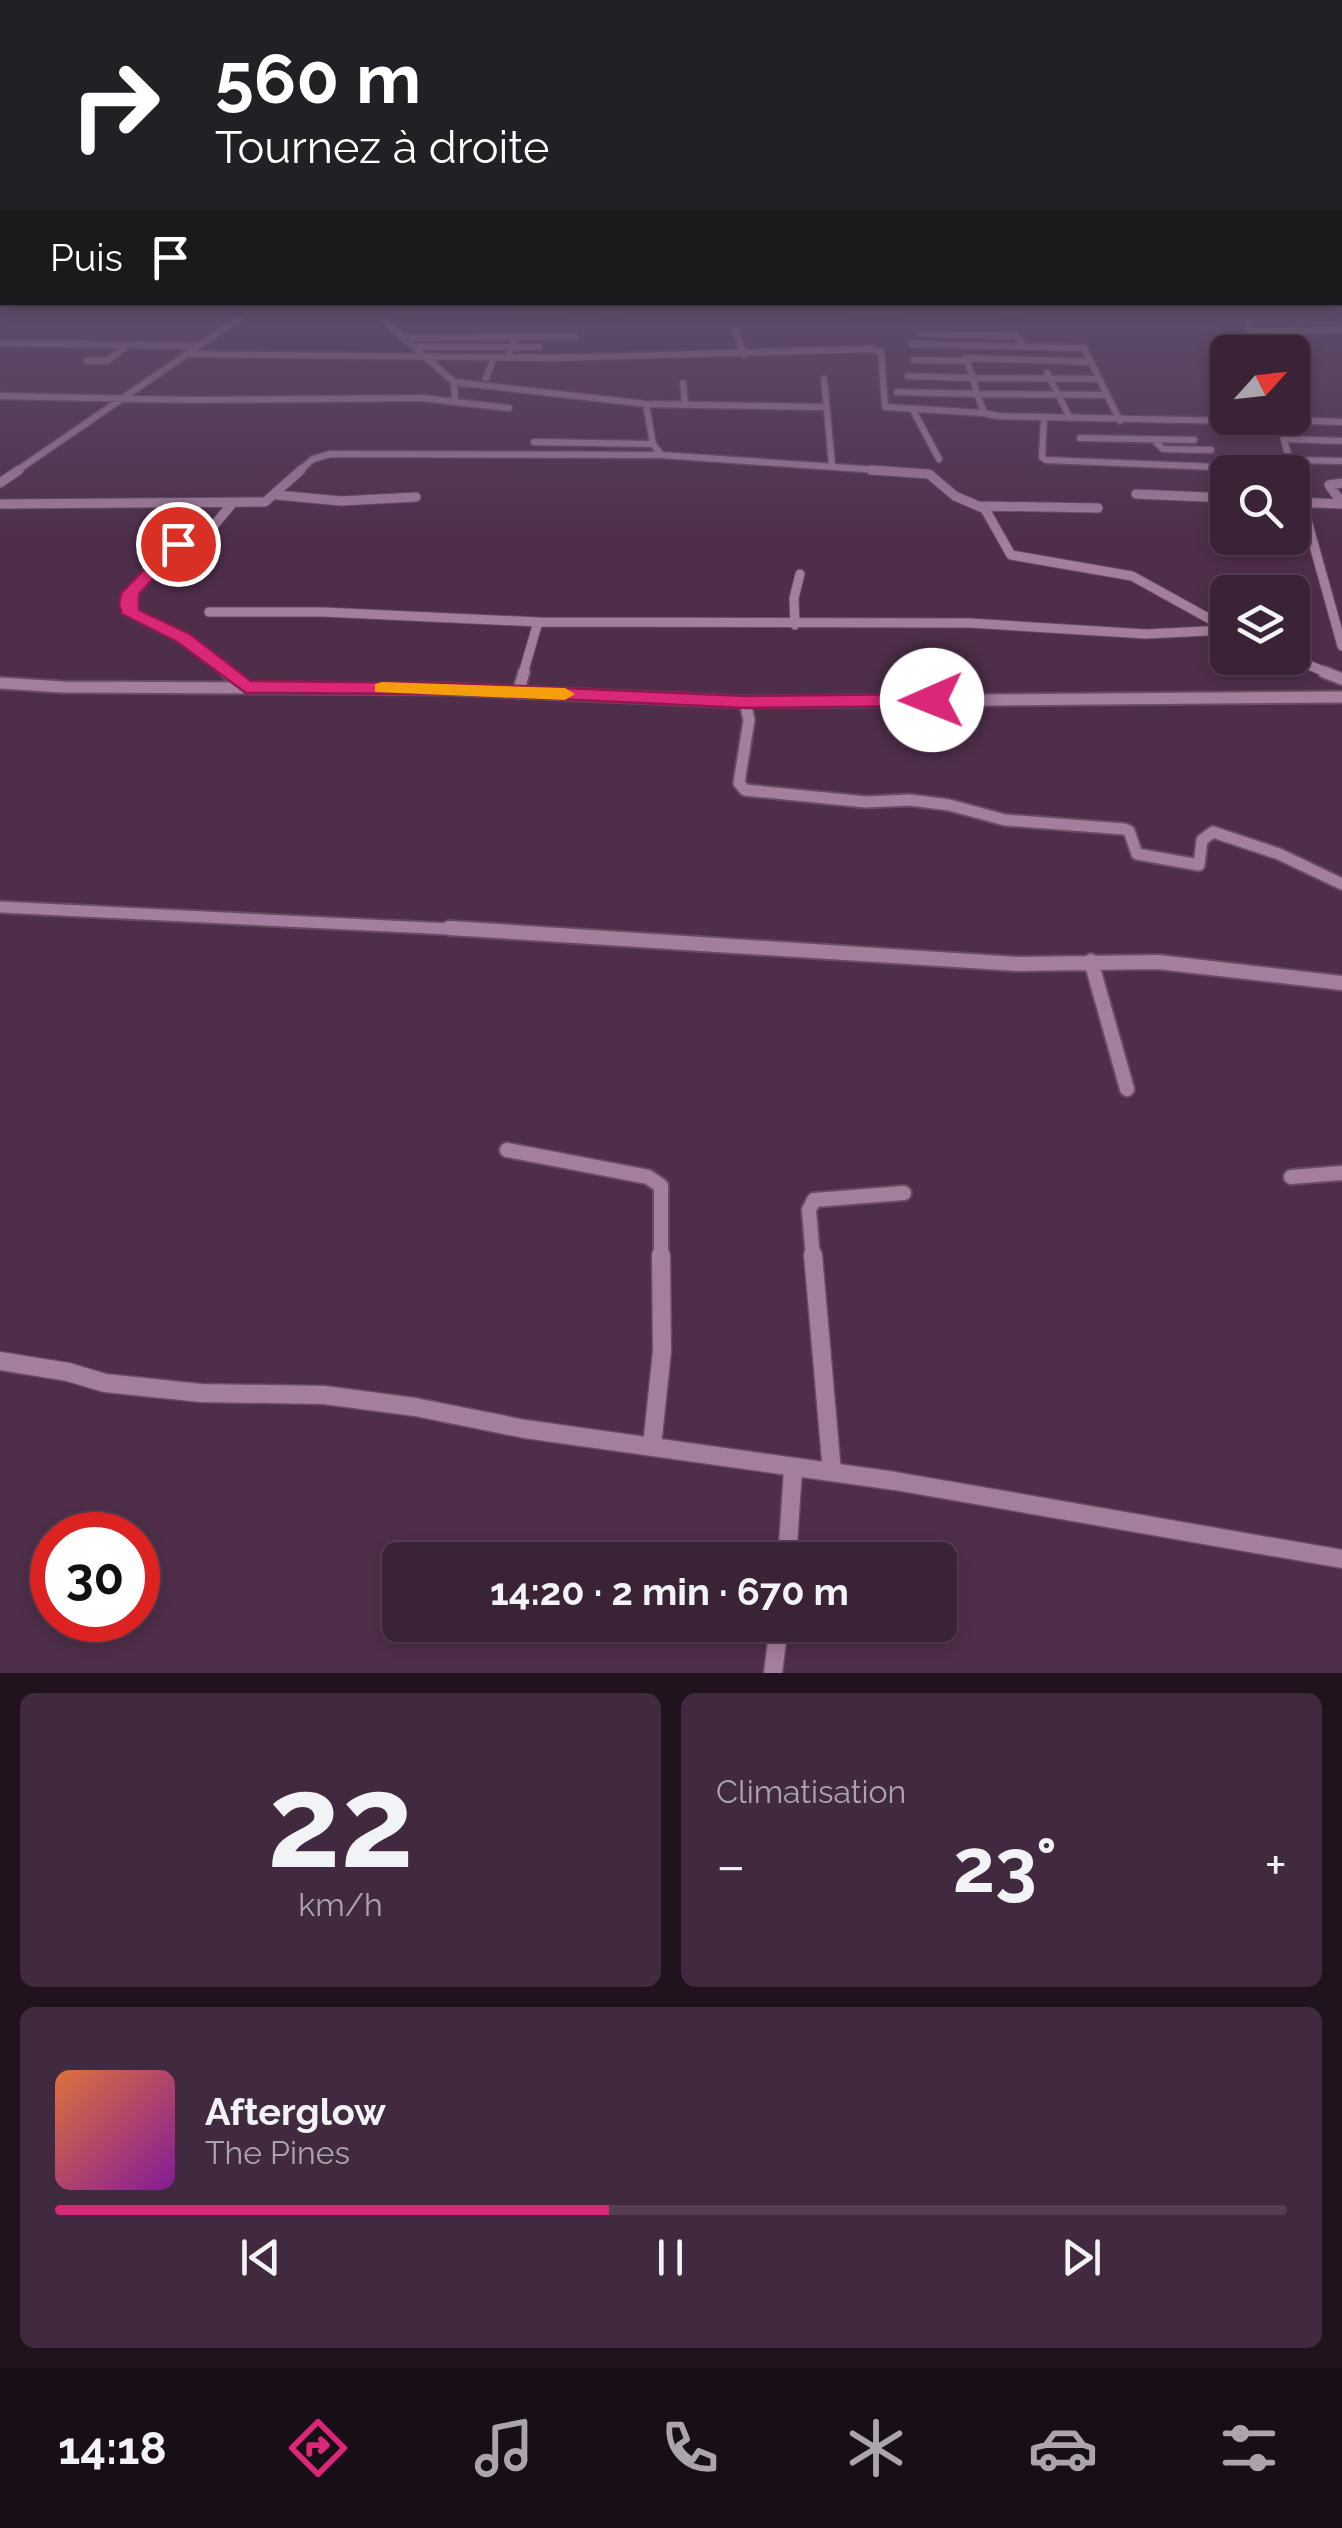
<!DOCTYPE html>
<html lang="fr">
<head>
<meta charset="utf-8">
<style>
	body { margin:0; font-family:Raleway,sans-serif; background:#412a3f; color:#f1f3f6; height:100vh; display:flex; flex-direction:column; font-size:38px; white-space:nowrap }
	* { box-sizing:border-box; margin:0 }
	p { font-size:32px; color:#aba4ad }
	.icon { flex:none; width:55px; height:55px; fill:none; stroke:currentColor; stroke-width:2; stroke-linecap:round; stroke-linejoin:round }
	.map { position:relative; height:1673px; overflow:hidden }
	.drawer { display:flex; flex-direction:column; gap:20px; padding:20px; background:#20131e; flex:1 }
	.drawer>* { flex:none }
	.banner { position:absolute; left:0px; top:0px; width:1342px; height:305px; box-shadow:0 5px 15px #0003,0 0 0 2px #543f52; background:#202124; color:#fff; overflow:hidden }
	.needle { width:65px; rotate:63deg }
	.fabs { position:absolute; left:1210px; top:335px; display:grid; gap:20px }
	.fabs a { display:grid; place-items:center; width:100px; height:100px; border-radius:15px; background:#3a2237; box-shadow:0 5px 15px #0003,0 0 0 2px #543f52; font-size:50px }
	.speed { position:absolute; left:30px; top:1512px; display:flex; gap:20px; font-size:50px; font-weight:700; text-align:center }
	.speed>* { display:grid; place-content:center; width:130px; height:130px; border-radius:50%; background:#3a2237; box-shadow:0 5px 15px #0003,0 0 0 2px #543f52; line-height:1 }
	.speed .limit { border:15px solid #d22; background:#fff; color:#111 }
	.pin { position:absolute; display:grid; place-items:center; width:85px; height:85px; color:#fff; margin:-42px; border:5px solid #fff; border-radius:50%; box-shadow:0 2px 10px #0007 }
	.me { position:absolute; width:110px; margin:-55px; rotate:269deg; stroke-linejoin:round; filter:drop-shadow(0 0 8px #0008) }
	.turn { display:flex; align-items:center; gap:35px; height:210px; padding:0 50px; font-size:45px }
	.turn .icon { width:130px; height:130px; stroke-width:2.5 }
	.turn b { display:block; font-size:70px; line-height:85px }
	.then { display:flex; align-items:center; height:95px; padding:0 50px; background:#0003; gap:20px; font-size:38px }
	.big { font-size:75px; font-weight:700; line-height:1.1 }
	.drawer .card { flex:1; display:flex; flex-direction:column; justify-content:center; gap:15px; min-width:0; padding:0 35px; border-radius:15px; background:#412a3f }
	.drawer .dial { align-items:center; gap:0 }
	.dial b { font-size:130px; line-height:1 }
	.song { display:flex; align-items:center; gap:30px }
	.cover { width:120px; height:120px; border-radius:15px; background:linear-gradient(135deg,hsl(20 70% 55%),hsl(290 70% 35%)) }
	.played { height:10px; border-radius:5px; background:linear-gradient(90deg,#db2777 45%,#543f52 45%) }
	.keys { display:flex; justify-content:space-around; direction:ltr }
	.heat { display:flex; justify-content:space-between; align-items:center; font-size:55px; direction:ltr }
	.drawer .tiles { flex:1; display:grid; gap:20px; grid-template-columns:1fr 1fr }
	.card:last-child { grid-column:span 2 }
	.trip { position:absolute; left:382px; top:1542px; width:575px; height:100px; border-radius:15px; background:#3a2237; box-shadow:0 5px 15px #0003,0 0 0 2px #543f52; font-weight:700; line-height:100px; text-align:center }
	.dock { display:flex; height:160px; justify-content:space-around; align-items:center; background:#170e16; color:#aba4ad }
	.dock .icon { width:70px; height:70px }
	.dock .on { color:#db2777 }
	.dock b { font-size:45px; color:#f1f3f6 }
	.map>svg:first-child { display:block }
</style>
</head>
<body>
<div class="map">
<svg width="1342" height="1673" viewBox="0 0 1342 1673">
	<rect width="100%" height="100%" fill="#4e2e49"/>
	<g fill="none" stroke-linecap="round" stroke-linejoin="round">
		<defs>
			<path id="minor-far4" d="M375,313l79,69 192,22 7,40 8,11 246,17
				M599,313h25
				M847,313h57
				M1008,313h14
				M1246,313l9,39
				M377,314l188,-1
				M736,331l8,24
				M1249,332l93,-2
				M922,334l93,2 10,10
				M515,337h60
				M403,338l112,-1 -7,20
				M0,343l196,3
				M912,344l172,4 36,73
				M417,347h122
				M186,354l368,4 318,-9 9,3 4,55 99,6
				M965,358l126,4
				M914,360l53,1 6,17 126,1
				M87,361h20l21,-16
				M1047,373l23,45
				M908,376l65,2 4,16 130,1
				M486,378l8,-21
				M824,379l8,86
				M683,383l2,21
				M897,392l80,2 7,19 13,3 283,6
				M0,396l194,4 229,-2 32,4 -1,-20
				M455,402l54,6
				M646,404l178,3
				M914,412l25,47
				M1044,417l-2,40 4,3 247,10
				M1278,418l15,54
				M1279,420l63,2
				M1080,438l114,2
				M1284,439l58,2
				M1154,440l9,9 48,1
				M534,442l119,2
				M1290,460l52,1
				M15,472l232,-159
				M298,472l15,-13 17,-5 331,1"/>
			<path id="minor-far3" d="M871,470l58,4 26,22 30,13 26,46 121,21 96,53
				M1293,470l49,176
				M0,483l19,-13
				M1342,483l-13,2 13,18
				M1136,494l92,4
				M277,495l64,6 75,-4
				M1296,502l46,2
				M0,504l265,-2 36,-32
				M979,506l119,2
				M209,612h114l215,10 -15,52
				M538,622l431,1 177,11 82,-4
				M795,625l-1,-27 6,-24
				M1292,658l38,16
				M229,674l-46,-36 -52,-25v-18l11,-15 28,-29 35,-15 26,-31"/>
			<path id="minor-far2" d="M226,672l20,15
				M1324,672l18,7
				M0,683l63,4 385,2 297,13 597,-5
				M518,693l6,-21
				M745,702l4,18 -10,63 6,7 121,12 44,-2 39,5 56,15 119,9 5,2 8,23 62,11 3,-25 11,-8 66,22 63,30
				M0,907l492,24"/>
			<path id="minor-far1" d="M449,928l569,36 140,-2 184,21
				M1091,961l36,128
				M507,1150l141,27 13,9v72
				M1291,1177l51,-4
				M813,1258l-4,-48 5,-10 90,-7"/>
			<path id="minor" d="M813,1255l19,217
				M0,1361l68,11 37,11 96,10 123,2 91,12 110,22 370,52 447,78
				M652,1446l10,-95 -1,-96
				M787,1560l6,-91
				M773,1673l6,-48"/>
		</defs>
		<!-- minor-far4 casing -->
		<use href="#minor-far4" stroke="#674c63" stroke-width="9"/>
		<!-- minor-far3 casing -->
		<use href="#minor-far3" stroke="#674c63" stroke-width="11"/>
		<!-- minor-far2 casing -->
		<use href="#minor-far2" stroke="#674c63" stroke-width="15"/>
		<!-- minor-far1 casing -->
		<use href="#minor-far1" stroke="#674c63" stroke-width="18"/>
		<!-- minor casing -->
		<use href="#minor" stroke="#674c63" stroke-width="21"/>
		<!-- minor-far4 -->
		<use href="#minor-far4" stroke="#a37e9d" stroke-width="6"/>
		<!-- minor-far3 -->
		<use href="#minor-far3" stroke="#a37e9d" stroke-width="9"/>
		<!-- minor-far2 -->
		<use href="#minor-far2" stroke="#a37e9d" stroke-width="11"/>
		<!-- minor-far1 -->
		<use href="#minor-far1" stroke="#a37e9d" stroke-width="14"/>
		<!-- minor -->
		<use href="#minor" stroke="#a37e9d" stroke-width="18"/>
	</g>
	<!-- sky -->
	<linearGradient id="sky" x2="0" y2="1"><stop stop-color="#2b1928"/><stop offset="0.57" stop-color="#5d4c6a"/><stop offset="1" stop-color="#5d4c6a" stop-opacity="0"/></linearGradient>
	<rect width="1342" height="547" fill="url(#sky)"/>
	<!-- route -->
	<path fill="#db2777" stroke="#8e194d" stroke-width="2.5" d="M172,541l14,3 -47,50v16l51,24 61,47 197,2 298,13 186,-2 10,6 -10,6 -186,2 -298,-14 -202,-1 -69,-51 -55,-28 -3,-10 2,-11z"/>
	<!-- slow -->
	<path fill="#f59e0b" d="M382,682l183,6 10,6 -10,6 -190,-8v-8z"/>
</svg>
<div class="fabs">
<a><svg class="needle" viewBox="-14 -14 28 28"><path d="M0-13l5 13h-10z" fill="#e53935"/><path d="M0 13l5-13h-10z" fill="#aba4ad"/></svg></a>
<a><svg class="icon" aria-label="search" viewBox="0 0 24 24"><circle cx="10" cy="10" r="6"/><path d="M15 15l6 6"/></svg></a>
<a><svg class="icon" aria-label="layers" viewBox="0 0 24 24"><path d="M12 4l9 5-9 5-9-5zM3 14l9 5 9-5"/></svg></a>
</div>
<div class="speed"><div class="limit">30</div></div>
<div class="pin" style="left:178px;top:544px;background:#d93025"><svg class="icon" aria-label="arrive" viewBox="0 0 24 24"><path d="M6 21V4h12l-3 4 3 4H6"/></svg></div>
<svg class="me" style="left:932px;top:700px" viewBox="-20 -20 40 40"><circle r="19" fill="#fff"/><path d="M0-13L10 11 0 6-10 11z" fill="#db2777"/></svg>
<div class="trip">14:20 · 2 min · 670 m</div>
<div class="banner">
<div class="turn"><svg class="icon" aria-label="right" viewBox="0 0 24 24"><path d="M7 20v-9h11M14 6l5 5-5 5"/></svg><div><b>560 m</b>Tournez à droite</div></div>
<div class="then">Puis<svg class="icon" aria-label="arrive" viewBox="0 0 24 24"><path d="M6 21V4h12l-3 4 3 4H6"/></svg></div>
</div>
</div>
<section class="drawer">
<div class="tiles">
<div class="card dial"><b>22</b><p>km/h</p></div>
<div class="card"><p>Climatisation</p>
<div class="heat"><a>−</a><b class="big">23°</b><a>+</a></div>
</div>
<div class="card">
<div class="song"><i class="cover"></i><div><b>Afterglow</b><p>The Pines</p></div></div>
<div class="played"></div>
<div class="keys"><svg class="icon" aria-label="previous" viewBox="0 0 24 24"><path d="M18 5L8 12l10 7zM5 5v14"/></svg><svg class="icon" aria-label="pause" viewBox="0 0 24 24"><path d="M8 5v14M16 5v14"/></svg><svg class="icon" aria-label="next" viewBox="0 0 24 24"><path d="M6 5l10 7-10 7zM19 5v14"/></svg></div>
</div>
</div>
</section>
<nav class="dock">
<b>14:18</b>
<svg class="icon on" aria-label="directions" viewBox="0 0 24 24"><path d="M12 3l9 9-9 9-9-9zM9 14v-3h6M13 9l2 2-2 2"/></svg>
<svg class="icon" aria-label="music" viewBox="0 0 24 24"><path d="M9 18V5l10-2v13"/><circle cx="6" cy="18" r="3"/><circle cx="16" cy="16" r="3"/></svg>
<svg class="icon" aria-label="phone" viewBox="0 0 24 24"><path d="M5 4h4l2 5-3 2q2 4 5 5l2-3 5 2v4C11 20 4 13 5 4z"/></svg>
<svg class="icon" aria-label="climate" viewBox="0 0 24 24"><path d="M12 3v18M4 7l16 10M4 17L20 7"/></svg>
<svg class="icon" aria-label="car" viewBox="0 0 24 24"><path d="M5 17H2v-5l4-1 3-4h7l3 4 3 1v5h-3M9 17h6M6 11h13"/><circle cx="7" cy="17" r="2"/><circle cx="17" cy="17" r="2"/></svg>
<svg class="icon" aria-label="filters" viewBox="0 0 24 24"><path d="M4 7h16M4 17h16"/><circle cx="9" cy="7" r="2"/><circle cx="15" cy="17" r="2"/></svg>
</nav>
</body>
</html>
